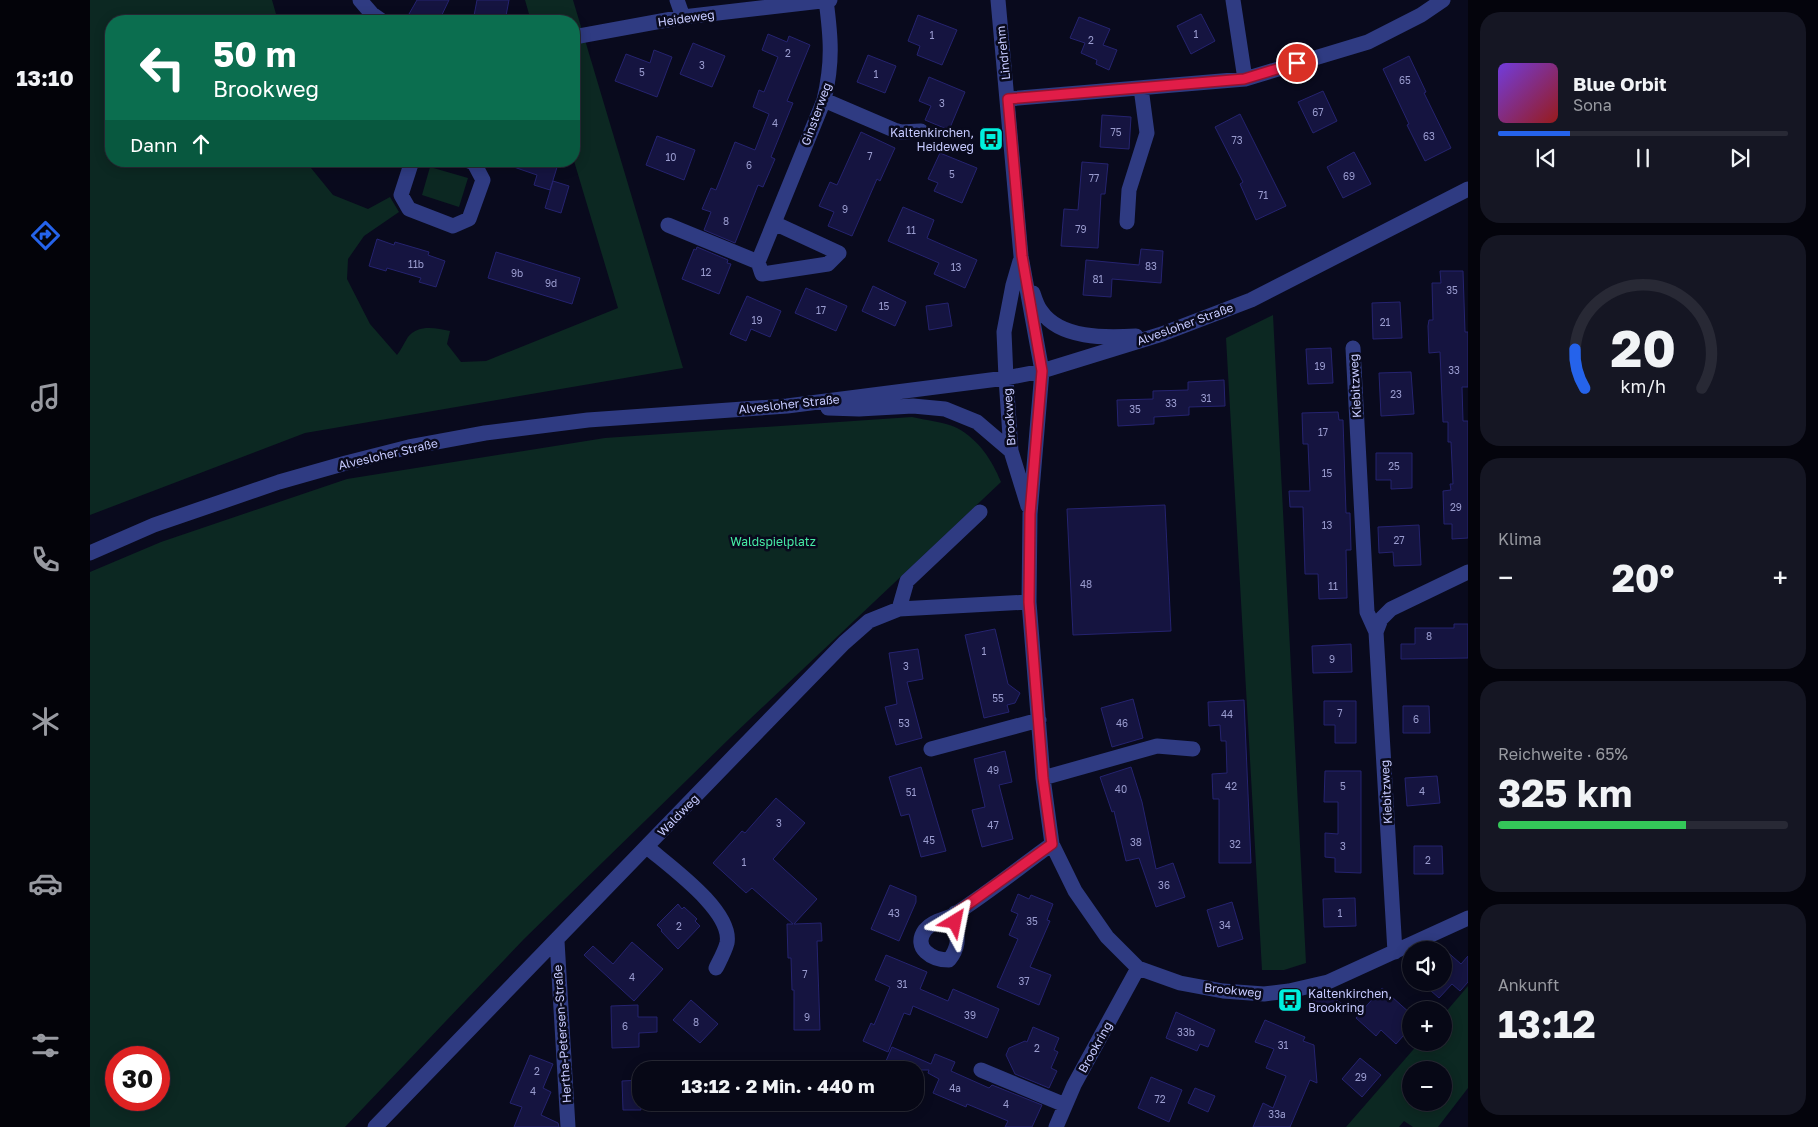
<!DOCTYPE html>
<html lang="de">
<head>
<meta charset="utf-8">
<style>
	body { margin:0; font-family:"Golos Text",sans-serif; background:#151623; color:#f1f3f6; height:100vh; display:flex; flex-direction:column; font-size:19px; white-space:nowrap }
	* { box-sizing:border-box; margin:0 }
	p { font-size:16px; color:#989aa1 }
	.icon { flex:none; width:28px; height:28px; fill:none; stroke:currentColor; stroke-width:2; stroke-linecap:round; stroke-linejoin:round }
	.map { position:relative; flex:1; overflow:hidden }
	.drawer { display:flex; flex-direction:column; gap:12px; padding:12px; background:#04040c; width:350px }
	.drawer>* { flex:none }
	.top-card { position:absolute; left:15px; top:15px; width:475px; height:152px; border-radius:20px; box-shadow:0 2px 12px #0003,0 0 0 1px #282935; background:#0b6e4f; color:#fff; overflow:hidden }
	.buttons { position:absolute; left:1312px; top:941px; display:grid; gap:10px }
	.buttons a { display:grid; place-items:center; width:50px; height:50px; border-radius:50%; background:#070816; box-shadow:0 2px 12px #0003,0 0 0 1px #282935; font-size:25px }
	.speed { position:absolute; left:15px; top:1046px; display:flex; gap:10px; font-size:25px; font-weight:700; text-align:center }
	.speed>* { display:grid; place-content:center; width:65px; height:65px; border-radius:50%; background:#070816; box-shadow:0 2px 12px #0003,0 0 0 1px #282935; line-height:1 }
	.speed .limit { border:8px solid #d22; background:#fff; color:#111 }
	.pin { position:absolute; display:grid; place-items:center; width:42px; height:42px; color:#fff; margin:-21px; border:2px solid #fff; border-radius:50%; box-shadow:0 1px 5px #0007 }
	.me { position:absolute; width:55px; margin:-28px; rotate:35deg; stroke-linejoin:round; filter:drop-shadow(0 0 4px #0008) }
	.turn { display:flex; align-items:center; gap:18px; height:105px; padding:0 25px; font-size:22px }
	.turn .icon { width:65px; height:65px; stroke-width:2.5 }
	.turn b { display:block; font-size:35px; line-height:42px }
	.then { display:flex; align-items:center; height:48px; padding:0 25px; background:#0003; gap:10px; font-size:19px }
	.big { font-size:38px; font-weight:700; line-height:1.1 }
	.drawer .tile { flex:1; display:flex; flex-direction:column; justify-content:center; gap:8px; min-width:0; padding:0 18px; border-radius:20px; background:#151623 }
	.drawer .dial { align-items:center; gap:0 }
	.dial svg { height:130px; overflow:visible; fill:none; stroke:#282935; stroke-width:7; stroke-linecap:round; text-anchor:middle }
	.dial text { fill:#f1f3f6; stroke:none }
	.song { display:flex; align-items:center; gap:15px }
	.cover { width:60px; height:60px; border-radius:8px; background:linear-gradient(135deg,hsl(260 70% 55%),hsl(0 70% 35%)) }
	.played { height:5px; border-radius:2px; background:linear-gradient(90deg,#2563eb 25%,#282935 25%) }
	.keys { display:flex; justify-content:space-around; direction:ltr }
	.heat { display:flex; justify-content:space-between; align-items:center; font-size:28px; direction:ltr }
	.charge { height:8px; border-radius:4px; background:linear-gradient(90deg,#34c759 65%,#282935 0) }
	.trip { position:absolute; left:542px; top:1061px; width:292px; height:50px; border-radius:20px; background:#070816; box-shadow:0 2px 12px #0003,0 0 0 1px #282935; font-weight:700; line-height:50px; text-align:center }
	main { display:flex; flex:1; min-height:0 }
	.tabs { display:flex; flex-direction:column; width:90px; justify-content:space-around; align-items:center; background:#030309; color:#989aa1 }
	.tabs .icon { width:35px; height:35px }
	.tabs .active { color:#2563eb }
	.tabs b { font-size:22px; color:#f1f3f6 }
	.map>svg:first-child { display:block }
</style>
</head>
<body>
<main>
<nav class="tabs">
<b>13:10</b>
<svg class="icon active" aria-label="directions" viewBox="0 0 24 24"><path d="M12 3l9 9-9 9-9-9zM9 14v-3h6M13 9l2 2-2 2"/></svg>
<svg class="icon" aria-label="music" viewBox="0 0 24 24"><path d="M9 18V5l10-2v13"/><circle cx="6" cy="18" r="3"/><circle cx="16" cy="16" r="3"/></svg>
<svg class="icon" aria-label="phone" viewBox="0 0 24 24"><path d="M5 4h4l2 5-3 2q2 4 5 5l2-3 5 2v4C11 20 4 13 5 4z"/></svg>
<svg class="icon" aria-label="climate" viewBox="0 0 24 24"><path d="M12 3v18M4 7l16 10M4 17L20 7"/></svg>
<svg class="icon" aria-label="car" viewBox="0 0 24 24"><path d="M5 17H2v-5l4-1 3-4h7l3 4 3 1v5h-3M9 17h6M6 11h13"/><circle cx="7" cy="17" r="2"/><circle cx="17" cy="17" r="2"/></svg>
<svg class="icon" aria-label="filters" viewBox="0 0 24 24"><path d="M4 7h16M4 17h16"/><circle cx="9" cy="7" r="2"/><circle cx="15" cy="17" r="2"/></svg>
</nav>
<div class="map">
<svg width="1378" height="1127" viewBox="0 0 1378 1127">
	<rect width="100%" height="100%" fill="#090a1d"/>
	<!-- green -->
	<path fill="#0c2822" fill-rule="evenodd" d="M0,0h182l6,21h-167v140h201l-1,7 22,27 35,14 22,-12 9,15 -35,24 -16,23 -1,20 23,45 27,31c4,-5 7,-12 11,-18 10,-13 28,-9 42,-6l-3,13 14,18 25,-1 132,-53 -44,-147v-140h-43l-6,-21h48l110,368 -378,65 -215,82z
		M340,167l38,11 -9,29 -37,-12z
		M1183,315l33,648 -22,7h-22l-36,-632z
		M822,417c12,3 34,5 45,11 22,12 35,32 44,54l-270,255 -207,202 -179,188h-255v-555l71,-30 186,-63 258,-41zM26,1058h43v42h-43z
		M1378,986v102l-30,39h-25l-9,-6 -5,6h-53l73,-84 25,-1v-28zM1321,1070h33v32h-33z"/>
	<!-- building -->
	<path fill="#151440" stroke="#25236f" d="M327,0h32l-10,21h-16l-14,-7z
		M387,0h32l-4,21h-32z
		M1111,14l14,27 -24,13 -14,-28z
		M828,15l39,15 -15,35 -25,-10 3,-9 -12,-5z
		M989,17l31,12 -7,16 14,5 -8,20 -13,-6 1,-4 -16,-7 4,-10 -15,-5z
		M678,34l19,8 2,-6 21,9 -23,56 6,2 -22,54 4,2 -12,28 -5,-2 -23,58 -31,-13 7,-18 -9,-3 9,-21 5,2 19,-48 20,8 14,-36 -16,-7 6,-17 5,2 14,-35 -16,-7z
		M603,43l32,13 -13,31 -32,-13z
		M564,50l18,7 -15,40 -42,-16 11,-27 24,9z
		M778,55l28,11 -11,27 -28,-11z
		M1319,56l17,36 -2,1 27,55 -26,13 -18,-36 2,-1 -26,-55z
		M839,77l36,15 -16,38 -24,-10 6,-14 -12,-5z
		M1233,91l14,30 -24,12 -15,-31z
		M1150,114l46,92 -30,14 -16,-36 3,-2 -28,-55z
		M1012,115l29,2 -2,32 -29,-2z
		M771,132l34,16 -15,33 -3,-2 -25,57 -24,-10 6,-14 -15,-6 11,-24 7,3z
		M567,136l38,14 -11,30 -38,-15z
		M1264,152l17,32 -28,14 -16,-31z
		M850,153l37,15 -15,35 -28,-12 4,-8 -10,-4z
		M415,161h45l8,3 -8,26 -16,-5 3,-10 -32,-11z
		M992,162l26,2 -3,30h-4l-3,54 -37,-2 3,-37 14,1z
		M463,181l16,5 -8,27 -16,-5z
		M813,207l31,13 -7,18 50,22 -12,28 -31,-14 5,-11 -51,-22z
		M287,239l17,6 1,-3 34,10 -1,3 17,6 -9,26 -17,-5 2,-4 -34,-10 -1,3 -17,-5z
		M607,247l31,13 -1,3 4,1 -12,30 -37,-15 12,-30 2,1z
		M1051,249l22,2 -2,32 -49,-4 -1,18 -28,-2 3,-35 53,5z
		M406,252l84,26 -8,26 -84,-26z
		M1350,271h23l2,61h3v55h-6l1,34h5v117l-16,1v-15h-8l-1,-33 8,-1 -1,-6h3l-2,-42h-3v-20h-5l-3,-70 -11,1 -1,-27 1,-6h4l-1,-37h9z
		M783,286l33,16 -11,24 -33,-15z
		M716,288l41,18 -11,25 -41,-18z
		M657,296l34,15 -11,26 -19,-8 -5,12 -16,-7z
		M1310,302l2,36 -29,1 -1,-36z
		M858,303l4,23 -23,4 -3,-24z
		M1241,348l2,35 -25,1 -2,-35z
		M1321,372l3,42 -33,2 -2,-43z
		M1134,380l1,26 -36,1v8l-35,2v7l-36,2 -1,-26 36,-1v-8l35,-1v-8z
		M1248,412l1,8h4l3,93h4l1,37h-5l1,48 -28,1 -1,-25h-13l-2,-67h-13l-1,-16h21l-2,-47h-5l-1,-31z
		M1286,453h36v35l-21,1v-9h-15z
		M1075,505l6,126 -98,4 -6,-126z
		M1329,525l2,40 -27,1 -1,-14 -14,1 -1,-26z
		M1364,624h14v34l-67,1v-15h14v-16h39z
		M905,629l13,55 12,9 -5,10 -8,2 2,7 -25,6 -19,-83z
		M1261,644l1,28 -39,1 -1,-27z
		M828,649l5,30 -16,3 15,56 -26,7 -11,-38 12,-3 -8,-51z
		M1043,699l10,39 -31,9 -11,-39z
		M1154,700l7,163h-32v-64h-6l-1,-25 15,-1 -1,-32h-5l-1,-16 -11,1 -1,-24z
		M1234,701h32v42h-21v-18h-11z
		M1313,706h26l1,27h-27z
		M915,751l7,31 -13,3 14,54 -31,8 -10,-37 13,-3 -11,-48z
		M831,767l25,84 -25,6 -12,-43 -8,2 -12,-39z
		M1041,767l11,35 14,67 17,-6 12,34 -29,10 -17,-49 -13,3 -12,-50 -2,1 -12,-35z
		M1235,771h36v102l-26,-1v-14l-10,-1v-24l13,1v-32h-14z
		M1347,776l3,27 -33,3 -2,-28z
		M686,798l29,25 -32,36 44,40 -23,25 27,-1 1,18h-5l3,89h-26v-40h-2l-1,-32h-3l-1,-34h6l-41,-36 -6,5 -33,-30 29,-32 3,2z
		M1324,846h28l1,28h-29z
		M800,885l26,11v6l-17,39 -28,-12z
		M928,894l11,5 2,-4 22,9 -6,16 3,1 -20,46 21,8 -12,30 -42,-18 21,-48 -9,-4 9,-21 -7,-3z
		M1265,898l1,28 -32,1 -1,-28z
		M1142,902l11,37 -25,8 -11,-37z
		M588,904l4,5 2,-2 13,12 -2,2 5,5 -22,23 -17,-18 1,-1 -5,-5z
		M542,942l31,27 -29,32 -50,-46 9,-9 20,18z
		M1354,949l17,15 7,-8v26l-8,9 -8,-7 -13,14 -18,-16h23z
		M796,955l41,17 -7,17 28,12 5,-12 46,20 -12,29 -74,-32 -3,9 -6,-2 -16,39 -25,-11 8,-18 3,2 16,-38 -15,-7z
		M1292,988l29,26v13l-15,17 -15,-14 -5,6 -20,-18z
		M1242,994l1,4 13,8 -29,7 -4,-15z
		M601,1000l27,24 -18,19 -27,-23z
		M548,1005v12h19v15l-18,1v14l-27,1 -1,-42z
		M1086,1012l39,18 -7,17 -8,-3 -3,7 -31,-13z
		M1175,1020l40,17 -2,4 11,4 3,38 -7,-3 -20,47h-37l10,-24 10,5 13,-32 -20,-8 8,-19 -19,-7z
		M943,1027l26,11 -5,12 4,2 -7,16 6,3 -8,17 -34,-14 -9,-19 3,-7 16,-7 2,1z
		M802,1047l39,17 4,-10 20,8 -4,9 38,17 3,-3 50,20 -10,22h-27l3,-6 -41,-17 -1,3 -33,-14 6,-14 -11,-6 1,-3h-44l3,-8 -2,-1z
		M440,1055l23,9 -10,24 8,4 -10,23 17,8 1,4h-45l8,-20 -12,-4z
		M1270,1058l21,17 -19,22 -20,-18z
		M1061,1077l31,13 -13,32 -31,-14z
		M551,1080v30h-18l-1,-29z
		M1105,1088l20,8 -7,16 -20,-9z"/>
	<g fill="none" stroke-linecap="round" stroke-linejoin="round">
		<!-- minor -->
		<path stroke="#2f3b82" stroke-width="15" d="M270,0l12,14 10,7
			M587,0l6,17
			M908,0l23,256 21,115 -12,143 -1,88 14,176 9,66 23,47 32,46 31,31 42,15 43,8 41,3 25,-3 39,-9 140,-64
			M1143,0l12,79
			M484,37l109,-20 147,-17
			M918,99l237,-20 123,-37 53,-27 22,-15
			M734,100l70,30 7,2 20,-1
			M322,161l-11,34 8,14 44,17 16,-7 14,-39 -9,-17 -5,-2
			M1037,222l2,-32 18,-57 -6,-45
			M684,223l65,30 -11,11 -66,10 -4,-12 66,-162c9,-38 7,-62 2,-100
			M578,225l90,37
			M930,261l-7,24 -9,47 2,46 5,73 17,55
			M943,293c2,6 4,13 8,18 19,28 65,27 95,25
			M1263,348l14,264 9,20
			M738,408l31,1 54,-3 32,3 32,13 34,29
			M0,553l64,-28 125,-43 67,-19 63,-16 76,-14 103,-13 199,-14 219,-28 36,-7 120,-37 89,-34 217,-111
			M809,609l8,-28 73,-69
			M841,749l108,-29
			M953,778l114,-32 36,3
			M557,847c22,19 86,64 80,96 -2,8 -7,17 -11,25
			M865,913c0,20 8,29 -6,47 -17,0 -37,-12 -24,-30 8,-10 21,-10 30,-16 34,-22 65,-47 97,-70
			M467,941l11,186
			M1305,952l-19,-320 5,-13 10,-10 77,-37
			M891,1070l84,35
			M285,1127l361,-373 108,-111 25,-22 30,-12 130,-7
			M966,1127l18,-42 64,-117"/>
	</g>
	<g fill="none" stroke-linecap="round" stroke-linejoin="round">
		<defs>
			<path id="route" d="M865,922l1,-9 96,-69 -9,-66 -14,-176 1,-88 12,-143 -20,-115 -14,-157 236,-20 53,-16"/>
		</defs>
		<!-- route casing -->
		<use href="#route" stroke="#92132f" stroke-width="12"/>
		<!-- route -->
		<use href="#route" stroke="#e11d48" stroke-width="9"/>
	</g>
	<!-- icons -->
	<defs>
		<symbol id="bus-square" viewBox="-11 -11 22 22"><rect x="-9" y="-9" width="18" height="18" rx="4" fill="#00f1de" stroke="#090a1d"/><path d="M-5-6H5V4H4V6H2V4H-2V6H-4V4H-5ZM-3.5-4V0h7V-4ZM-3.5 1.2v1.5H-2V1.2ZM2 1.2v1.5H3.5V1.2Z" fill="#111"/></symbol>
	</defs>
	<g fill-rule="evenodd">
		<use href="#bus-square" x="887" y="125" width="28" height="28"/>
		<use href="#bus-square" x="1186" y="986" width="28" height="28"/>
	</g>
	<g text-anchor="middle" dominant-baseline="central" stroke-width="5" stroke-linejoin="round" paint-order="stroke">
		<!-- number labels -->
		<g font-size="10" fill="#9a9ccf">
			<text x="1106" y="34">1</text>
			<text x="842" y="35">1</text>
			<text x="1001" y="40">2</text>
			<text x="698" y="53">2</text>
			<text x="612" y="65">3</text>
			<text x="552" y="72">5</text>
			<text x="786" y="74">1</text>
			<text x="1315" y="80">65</text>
			<text x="852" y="103">3</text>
			<text x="1228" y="112">67</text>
			<text x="685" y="123">4</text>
			<text x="1026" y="132">75</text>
			<text x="1339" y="136">63</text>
			<text x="1147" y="140">73</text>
			<text x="780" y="156">7</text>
			<text x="581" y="157">10</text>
			<text x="659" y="165">6</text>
			<text x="862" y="174">5</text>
			<text x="1259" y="176">69</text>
			<text x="1004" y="178">77</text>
			<text x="1173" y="195">71</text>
			<text x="755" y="209">9</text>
			<text x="636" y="221">8</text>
			<text x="991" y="229">79</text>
			<text x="821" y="230">11</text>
			<text x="326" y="264">11b</text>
			<text x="1061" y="266">83</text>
			<text x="866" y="267">13</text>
			<text x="616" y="272">12</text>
			<text x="427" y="273">9b</text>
			<text x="1008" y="279">81</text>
			<text x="461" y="283">9d</text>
			<text x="1362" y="290">35</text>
			<text x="794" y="306">15</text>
			<text x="731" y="310">17</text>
			<text x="667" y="320">19</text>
			<text x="1295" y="322">21</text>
			<text x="1230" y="366">19</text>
			<text x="1364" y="370">33</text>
			<text x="1306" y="394">23</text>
			<text x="1116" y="398">31</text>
			<text x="1081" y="403">33</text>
			<text x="1045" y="409">35</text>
			<text x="1233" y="432">17</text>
			<text x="1304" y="466">25</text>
			<text x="1237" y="473">15</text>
			<text x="1366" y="507">29</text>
			<text x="1237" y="525">13</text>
			<text x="1309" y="540">27</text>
			<text x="996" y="584">48</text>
			<text x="1243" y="586">11</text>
			<text x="1339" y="636">8</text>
			<text x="894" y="651">1</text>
			<text x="1242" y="659">9</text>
			<text x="816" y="666">3</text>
			<text x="908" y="698">55</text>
			<text x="1250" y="713">7</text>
			<text x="1137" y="714">44</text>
			<text x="1326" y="719">6</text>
			<text x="814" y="723">53</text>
			<text x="1032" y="723">46</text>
			<text x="903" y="770">49</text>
			<text x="1141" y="786">42</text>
			<text x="1253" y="786">5</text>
			<text x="1031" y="789">40</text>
			<text x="1332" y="791">4</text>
			<text x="821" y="792">51</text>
			<text x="689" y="823">3</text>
			<text x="903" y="825">47</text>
			<text x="839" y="840">45</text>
			<text x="1046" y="842">38</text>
			<text x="1145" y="844">32</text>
			<text x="1253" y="846">3</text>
			<text x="1338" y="860">2</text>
			<text x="654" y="862">1</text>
			<text x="1074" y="885">36</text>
			<text x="804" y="913">43</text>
			<text x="1250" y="913">1</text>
			<text x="942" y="921">35</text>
			<text x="1135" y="925">34</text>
			<text x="589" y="926">2</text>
			<text x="715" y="974">7</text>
			<text x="542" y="977">4</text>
			<text x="934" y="981">37</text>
			<text x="812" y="984">31</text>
			<text x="880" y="1015">39</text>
			<text x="717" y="1017">9</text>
			<text x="606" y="1022">8</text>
			<text x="535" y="1026">6</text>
			<text x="1096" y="1032">33b</text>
			<text x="1193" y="1045">31</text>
			<text x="947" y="1048">2</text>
			<text x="447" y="1071">2</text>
			<text x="1271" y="1077">29</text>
			<text x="865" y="1088">4a</text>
			<text x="443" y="1091">4</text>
			<text x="1070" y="1099">72</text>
			<text x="916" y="1104">4</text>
			<text x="1187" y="1114">33a</text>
		</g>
		<!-- street labels -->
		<g font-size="12" fill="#c6caff" stroke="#090a1d">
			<text transform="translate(596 18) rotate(-8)">Heideweg</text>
			<text transform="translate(913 53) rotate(-96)">Lindrehm</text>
			<text transform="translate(726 114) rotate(-70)">Ginsterweg</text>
			<text transform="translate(1095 324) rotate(-20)">Alvesloher Straße</text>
			<text transform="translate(1265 386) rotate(-93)">Kiebitzweg</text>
			<text transform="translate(699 404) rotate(-6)">Alvesloher Straße</text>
			<text transform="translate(919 417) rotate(-94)">Brookweg</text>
			<text transform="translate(298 454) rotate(-13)">Alvesloher Straße</text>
			<text transform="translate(1296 792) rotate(-93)">Kiebitzweg</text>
			<text transform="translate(588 815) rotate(-46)">Waldweg</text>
			<text transform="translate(1143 990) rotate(6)">Brookweg</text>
			<text transform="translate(472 1034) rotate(-94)">Hertha-Petersen-Straße</text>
			<text transform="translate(1005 1047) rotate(-61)">Brookring</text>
		</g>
		<!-- poi labels -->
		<g font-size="12" fill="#c6caff" stroke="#090a1d" text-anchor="end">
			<text x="884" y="132">Kaltenkirchen,<tspan x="884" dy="14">Heideweg</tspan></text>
			<text x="1218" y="993" text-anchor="start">Kaltenkirchen,<tspan x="1218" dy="14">Brookring</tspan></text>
		</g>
		<!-- park labels -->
		<g font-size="12" fill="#46eba4" stroke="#090a1d">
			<text x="683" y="541">Waldspielplatz</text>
		</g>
	</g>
</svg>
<div class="buttons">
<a><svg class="icon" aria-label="sound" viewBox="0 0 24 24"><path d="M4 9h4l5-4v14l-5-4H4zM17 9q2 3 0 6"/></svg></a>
<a>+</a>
<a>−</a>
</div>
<div class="speed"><div class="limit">30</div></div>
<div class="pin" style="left:1207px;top:63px;background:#d93025"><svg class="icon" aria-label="arrive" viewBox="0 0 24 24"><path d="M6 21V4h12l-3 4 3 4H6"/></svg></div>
<svg class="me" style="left:865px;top:922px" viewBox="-20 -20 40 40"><path d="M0-17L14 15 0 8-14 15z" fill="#e11d48" stroke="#fff" stroke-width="4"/></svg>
<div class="trip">13:12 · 2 Min. · 440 m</div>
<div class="top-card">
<div class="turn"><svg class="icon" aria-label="left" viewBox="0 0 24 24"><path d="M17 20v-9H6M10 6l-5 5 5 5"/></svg><div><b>50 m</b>Brookweg</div></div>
<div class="then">Dann<svg class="icon" aria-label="ahead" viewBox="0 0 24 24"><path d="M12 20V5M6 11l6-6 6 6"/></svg></div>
</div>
</div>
<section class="drawer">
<div class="tile">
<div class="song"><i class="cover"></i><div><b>Blue Orbit</b><p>Sona</p></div></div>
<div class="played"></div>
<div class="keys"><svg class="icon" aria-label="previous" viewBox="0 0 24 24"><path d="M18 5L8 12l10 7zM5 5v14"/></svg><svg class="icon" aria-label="pause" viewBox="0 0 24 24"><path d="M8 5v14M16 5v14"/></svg><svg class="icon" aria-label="next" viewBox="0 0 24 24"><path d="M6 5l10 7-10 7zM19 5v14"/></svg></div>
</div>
<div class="tile dial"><svg viewBox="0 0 100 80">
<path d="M14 69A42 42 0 1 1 86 69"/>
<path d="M14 69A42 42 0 0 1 8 45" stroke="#2563eb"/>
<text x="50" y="56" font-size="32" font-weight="700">20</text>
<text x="50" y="72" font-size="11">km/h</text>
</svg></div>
<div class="tile"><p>Klima</p>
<div class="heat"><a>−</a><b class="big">20°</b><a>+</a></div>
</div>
<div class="tile"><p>Reichweite · 65%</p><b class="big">325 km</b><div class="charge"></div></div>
<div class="tile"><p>Ankunft</p><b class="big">13:12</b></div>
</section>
</main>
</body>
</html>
